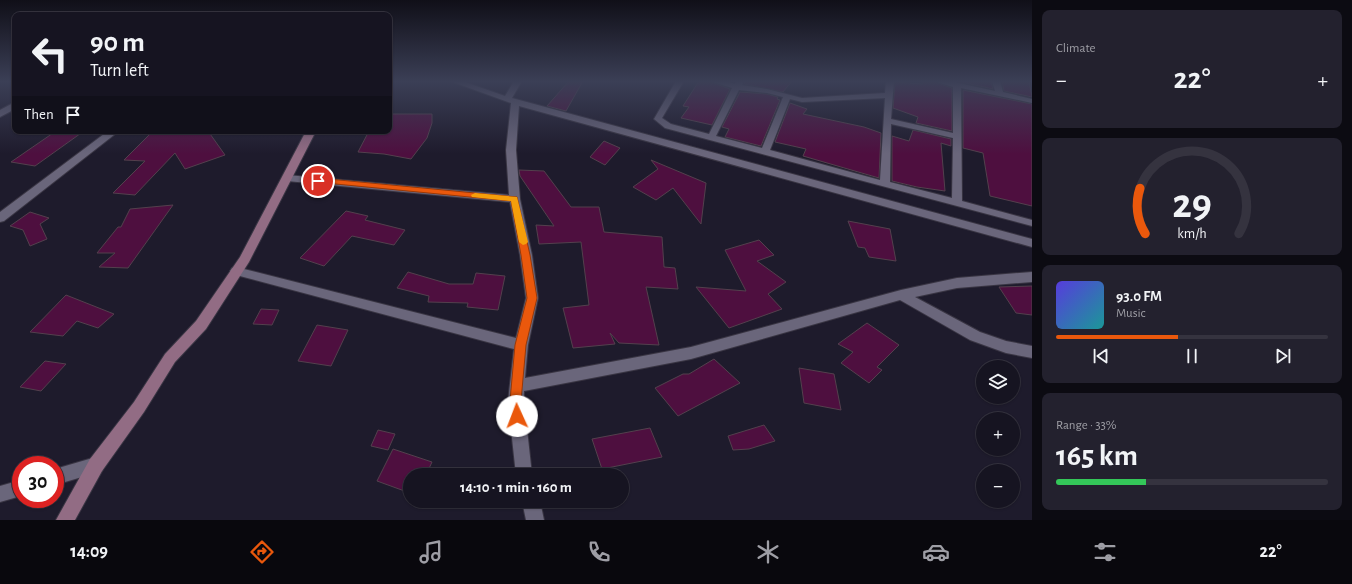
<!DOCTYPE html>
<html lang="en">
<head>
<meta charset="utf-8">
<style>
	body { margin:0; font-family:"Alegreya Sans",sans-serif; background:#23212e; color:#f1f3f6; height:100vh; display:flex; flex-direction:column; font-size:15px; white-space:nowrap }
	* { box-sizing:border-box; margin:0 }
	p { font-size:13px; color:#9e9ea5 }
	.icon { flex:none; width:22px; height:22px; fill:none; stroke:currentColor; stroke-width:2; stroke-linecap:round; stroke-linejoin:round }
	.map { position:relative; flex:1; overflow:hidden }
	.panel { display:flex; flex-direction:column; gap:10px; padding:10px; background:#0c0b12; width:320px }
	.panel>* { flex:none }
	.top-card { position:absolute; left:12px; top:12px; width:380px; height:122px; border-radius:8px; box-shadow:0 1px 3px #0004,0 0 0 1px #35333f; background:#161421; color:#f1f3f6; overflow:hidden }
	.fabs { position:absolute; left:976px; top:360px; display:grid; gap:8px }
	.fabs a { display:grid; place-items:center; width:44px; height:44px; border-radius:50%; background:#161421; box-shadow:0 1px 3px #0004,0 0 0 1px #35333f; font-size:20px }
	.speed { position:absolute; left:12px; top:456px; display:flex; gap:8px; font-size:20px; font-weight:700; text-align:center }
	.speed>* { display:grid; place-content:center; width:52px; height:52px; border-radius:50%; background:#161421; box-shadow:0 1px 3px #0004,0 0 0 1px #35333f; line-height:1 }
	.speed .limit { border:6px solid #d22; background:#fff; color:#111 }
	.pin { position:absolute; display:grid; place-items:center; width:34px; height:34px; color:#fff; margin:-17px; border:2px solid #fff; border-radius:50%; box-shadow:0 1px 4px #0007 }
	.me { position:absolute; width:44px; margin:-22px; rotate:358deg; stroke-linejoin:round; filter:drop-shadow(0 0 3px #0008) }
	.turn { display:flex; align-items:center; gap:14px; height:84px; padding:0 12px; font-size:18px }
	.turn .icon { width:52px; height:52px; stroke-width:2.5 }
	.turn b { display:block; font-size:28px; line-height:34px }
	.then { display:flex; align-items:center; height:38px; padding:0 12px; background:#0003; gap:8px; font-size:15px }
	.big { font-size:30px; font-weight:600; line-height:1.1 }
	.panel .widget { flex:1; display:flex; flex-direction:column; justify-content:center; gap:6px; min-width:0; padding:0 14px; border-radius:8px; background:#23212e }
	.panel .dial { align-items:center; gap:0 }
	.dial svg { height:104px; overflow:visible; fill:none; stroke:#35333f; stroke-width:7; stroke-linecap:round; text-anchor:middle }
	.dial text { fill:#f1f3f6; stroke:none }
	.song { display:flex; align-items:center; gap:12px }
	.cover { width:48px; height:48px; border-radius:6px; background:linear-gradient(135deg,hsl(250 70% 55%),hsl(180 70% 35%)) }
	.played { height:4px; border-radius:2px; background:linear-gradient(90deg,#ea580c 45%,#35333f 45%) }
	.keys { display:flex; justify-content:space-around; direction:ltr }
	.heat { display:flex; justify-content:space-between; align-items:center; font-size:22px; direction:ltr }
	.charge { height:6px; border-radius:3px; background:linear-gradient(90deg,#34c759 33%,#35333f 0) }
	.trip { position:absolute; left:403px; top:468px; width:226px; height:40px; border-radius:20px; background:#161421; box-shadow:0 1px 3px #0004,0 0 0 1px #35333f; font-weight:600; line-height:40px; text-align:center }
	.dock { display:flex; height:64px; justify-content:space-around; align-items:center; background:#09080d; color:#9e9ea5 }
	.dock .icon { width:28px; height:28px }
	.dock .on { color:#ea580c }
	.dock b { font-size:18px; color:#f1f3f6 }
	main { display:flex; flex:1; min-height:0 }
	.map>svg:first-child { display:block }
</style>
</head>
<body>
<main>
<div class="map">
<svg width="1032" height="520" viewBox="0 0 1032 520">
	<rect width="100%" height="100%" fill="#1e1b2c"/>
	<!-- building -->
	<path fill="#4e0f3f" stroke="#53404d" d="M569,81h14l-17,30 -19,-5z
		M699,81h10l21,8 -18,36 -31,-7 8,-11 -6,-1z
		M745,81h47l-9,11 -39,-8z
		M923,81h10l19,7v43l-36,-8 2,-6 -25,-9 2,-26 28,2z
		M957,81h34l2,8z
		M1002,81h27l3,16 -28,-6z
		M963,90l69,14v102l-42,-10 -7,-43 -20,-5z
		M740,92l27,2 11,3 -1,2 3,1 -19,46 -36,-9 4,-8 -7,-2z
		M790,103l17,6 -4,5 61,13 17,6 -2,45 -76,-22 3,-7 -31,-7z
		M389,114h43v9l-5,15 -16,21 -27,-5 -26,-2 11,-21h20z
		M913,130l38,9v7l-10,-3 4,48 -28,-4 -25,-6v-45l17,5z
		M56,131h28l-49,35 -24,-4z
		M153,131h55l17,24 -40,14 -10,-16 -40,42 -22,-2 32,-32 -21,-1z
		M604,141l16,7 -15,17 -15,-8z
		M651,160l55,23 -5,41 -28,-36 -17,12 -23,-13 25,-18z
		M519,170l25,1 27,36h28l5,25 58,5 2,30 11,1 3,21 -32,-2 13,58 -40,-2 -9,-10 5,11 -42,4 -10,-40 26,-3 -8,-63 -42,2 -3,-19 18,1 -34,-50z
		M173,205l-45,63 -29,-1 16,-14h-18l21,-26h3l9,-18z
		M346,211l22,5 -3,4 40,10 -11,15 -42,-9 -28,30 -24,-8z
		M30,212l19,6 -9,6 7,15 -17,7 -7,-16 -13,-4z
		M848,221l42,8 6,32 -27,-4 -4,-9 -7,-1z
		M759,240l15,15 -17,6 29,21 -18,12 14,15 -53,19 -33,-41 50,4 -21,-41z
		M408,272l41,12h24l3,-11 29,3 -7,34 -31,-3 1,-4 -40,-1 1,-6 -32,-8z
		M1032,286v29l-16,-2 -17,-26z
		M66,295l48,19 -16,14 -21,-7 -14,15 -33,-4z
		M261,309l18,1 -7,15 -19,-1z
		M867,323l32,22 -22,22 5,3 -13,13 -28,-20 12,-11 -15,-8z
		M317,325l31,5 -17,36 -33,-5z
		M714,359l26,24 -62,33 -23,-28 28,-14h6z
		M45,361l21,3 -25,27 -21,-4z
		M799,368l35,6 7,36 -37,-7z
		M764,425l11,16 -26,8 -16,1 -5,-14z
		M650,428l12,29 -60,12 -10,-30z
		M378,430l17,4 -7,16 -17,-4z
		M393,449l39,13 -6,13h-16v18l-33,-12z"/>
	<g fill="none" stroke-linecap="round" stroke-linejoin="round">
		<defs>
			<path id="lane" d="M676,81h8l-22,37 9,6 38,10 23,-46 -22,-7h13l12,3 1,-3h8l-2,4 25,4 35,9 83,-5 1,-12h8l-3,38 62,14v-46l-19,-6h15l46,10 -3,-10h8l3,11 29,7v4l-71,-15 1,113 70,19v6l-367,-98 -11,-9zM739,90l28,3 16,4 -21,51 -46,-12zM885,98l-5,82 -110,-30 20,-51 12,3zM891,124l62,14 -1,60 -62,-16z"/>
			<path id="street" d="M450,81h12l43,15 9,-15h8l-10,17 520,141v8l-513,-141 -3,44 4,49 12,56 6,43 -10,47 -3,33 166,-31 210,-57 56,-12 75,-6v10l-75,6 -42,9 65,35 26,9 26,5v12l-26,-5 -36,-13 -70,-40 -209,59 -167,32v10l8,74h-16l-8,-74 6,-52 -278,-74 -4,-1 -2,-3 2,-3 4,-1 280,71 10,-40 -6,-43 -10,-53 -223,-21 -5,-3 5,-3 222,20 -3,-45 5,-47z
				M15,102v7l-15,8v-7z
				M108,131h11l-115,90 -4,1v-10z
				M96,457l6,2 2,6 -2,6 -47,14v-16z
				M21,480v16l-21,6v-16z
				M522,501h18l4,19h-18z"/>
			<path id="secondary" d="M306,131h10l-67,131 -43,67 -31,33 -31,50 -42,59 -27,49h-19l34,-61 44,-57 31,-48 31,-33 44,-64z"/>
		</defs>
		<!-- lane casing -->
		<use href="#lane" stroke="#393543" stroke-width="2"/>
		<!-- street casing -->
		<use href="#street" stroke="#393543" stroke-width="2"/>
		<!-- secondary casing -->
		<use href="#secondary" stroke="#393543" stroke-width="2"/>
		<!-- lane -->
		<use href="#lane" fill="#6a667b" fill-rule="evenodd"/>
		<!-- street -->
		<use href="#street" fill="#6a667b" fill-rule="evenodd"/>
		<!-- secondary -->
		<use href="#secondary" fill="#926c84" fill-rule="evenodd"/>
	</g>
	<!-- sky -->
	<linearGradient id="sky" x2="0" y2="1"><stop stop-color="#100f18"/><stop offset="0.53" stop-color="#3b3f56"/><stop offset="1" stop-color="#3b3f56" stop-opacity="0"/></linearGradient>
	<rect width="1032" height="154" fill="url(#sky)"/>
	<!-- route -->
	<path fill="#ea580c" stroke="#983908" d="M318,178l199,19 13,58 7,43 -11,47 -5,56 2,15 -2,3 -4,2 -4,-2 -3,-18 5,-56 12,-47 -6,-43 -10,-54 -196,-19v-3z"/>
	<!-- slow -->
	<path fill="#f59e0b" d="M475,193l42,4 11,45 -2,2 -3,1 -4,-3 -8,-41 -39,-4 -1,-2z"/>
</svg>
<div class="fabs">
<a><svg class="icon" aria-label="layers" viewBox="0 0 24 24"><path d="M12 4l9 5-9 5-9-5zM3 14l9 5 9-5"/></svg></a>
<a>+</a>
<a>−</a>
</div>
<div class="speed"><div class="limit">30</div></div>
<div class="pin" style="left:318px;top:181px;background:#d93025"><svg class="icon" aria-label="arrive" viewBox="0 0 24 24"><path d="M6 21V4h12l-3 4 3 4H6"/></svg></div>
<svg class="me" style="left:517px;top:416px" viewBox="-20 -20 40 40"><circle r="19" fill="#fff"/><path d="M0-13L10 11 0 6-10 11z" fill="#ea580c"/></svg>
<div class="trip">14:10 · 1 min · 160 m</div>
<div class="top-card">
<div class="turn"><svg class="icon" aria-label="left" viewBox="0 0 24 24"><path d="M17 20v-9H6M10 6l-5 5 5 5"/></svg><div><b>90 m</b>Turn left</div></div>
<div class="then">Then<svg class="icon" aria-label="arrive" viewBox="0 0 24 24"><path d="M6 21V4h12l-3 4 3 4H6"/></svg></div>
</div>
</div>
<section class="panel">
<div class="widget"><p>Climate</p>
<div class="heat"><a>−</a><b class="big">22°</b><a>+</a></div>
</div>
<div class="widget dial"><svg viewBox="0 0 100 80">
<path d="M14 69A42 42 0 1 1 86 69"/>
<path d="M14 69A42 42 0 0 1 10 34" stroke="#ea580c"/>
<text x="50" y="56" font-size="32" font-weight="700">29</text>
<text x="50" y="72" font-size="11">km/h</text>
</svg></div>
<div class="widget">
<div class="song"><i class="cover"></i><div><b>93.0 FM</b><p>Music</p></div></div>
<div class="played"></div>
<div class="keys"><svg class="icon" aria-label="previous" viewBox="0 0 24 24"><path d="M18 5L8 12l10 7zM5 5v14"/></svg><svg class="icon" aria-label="pause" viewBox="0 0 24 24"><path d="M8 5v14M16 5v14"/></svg><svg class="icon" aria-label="next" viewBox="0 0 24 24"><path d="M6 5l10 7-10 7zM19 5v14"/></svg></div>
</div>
<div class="widget"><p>Range · 33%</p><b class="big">165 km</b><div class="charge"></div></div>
</section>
</main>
<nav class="dock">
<b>14:09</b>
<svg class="icon on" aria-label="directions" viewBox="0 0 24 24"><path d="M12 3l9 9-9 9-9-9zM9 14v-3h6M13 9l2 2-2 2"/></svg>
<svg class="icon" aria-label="music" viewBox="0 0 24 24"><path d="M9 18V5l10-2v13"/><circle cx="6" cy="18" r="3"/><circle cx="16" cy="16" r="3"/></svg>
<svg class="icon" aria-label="phone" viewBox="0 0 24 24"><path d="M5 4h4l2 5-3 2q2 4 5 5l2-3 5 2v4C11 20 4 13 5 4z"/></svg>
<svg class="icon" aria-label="climate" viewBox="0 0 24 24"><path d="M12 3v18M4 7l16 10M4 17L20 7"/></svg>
<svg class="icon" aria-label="car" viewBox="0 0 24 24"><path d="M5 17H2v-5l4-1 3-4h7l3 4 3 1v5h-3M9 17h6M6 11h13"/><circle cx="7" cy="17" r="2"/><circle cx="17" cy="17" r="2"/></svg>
<svg class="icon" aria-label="filters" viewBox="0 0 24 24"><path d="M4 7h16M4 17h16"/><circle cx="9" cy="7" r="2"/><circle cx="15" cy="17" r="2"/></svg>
<b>22°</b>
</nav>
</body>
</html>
